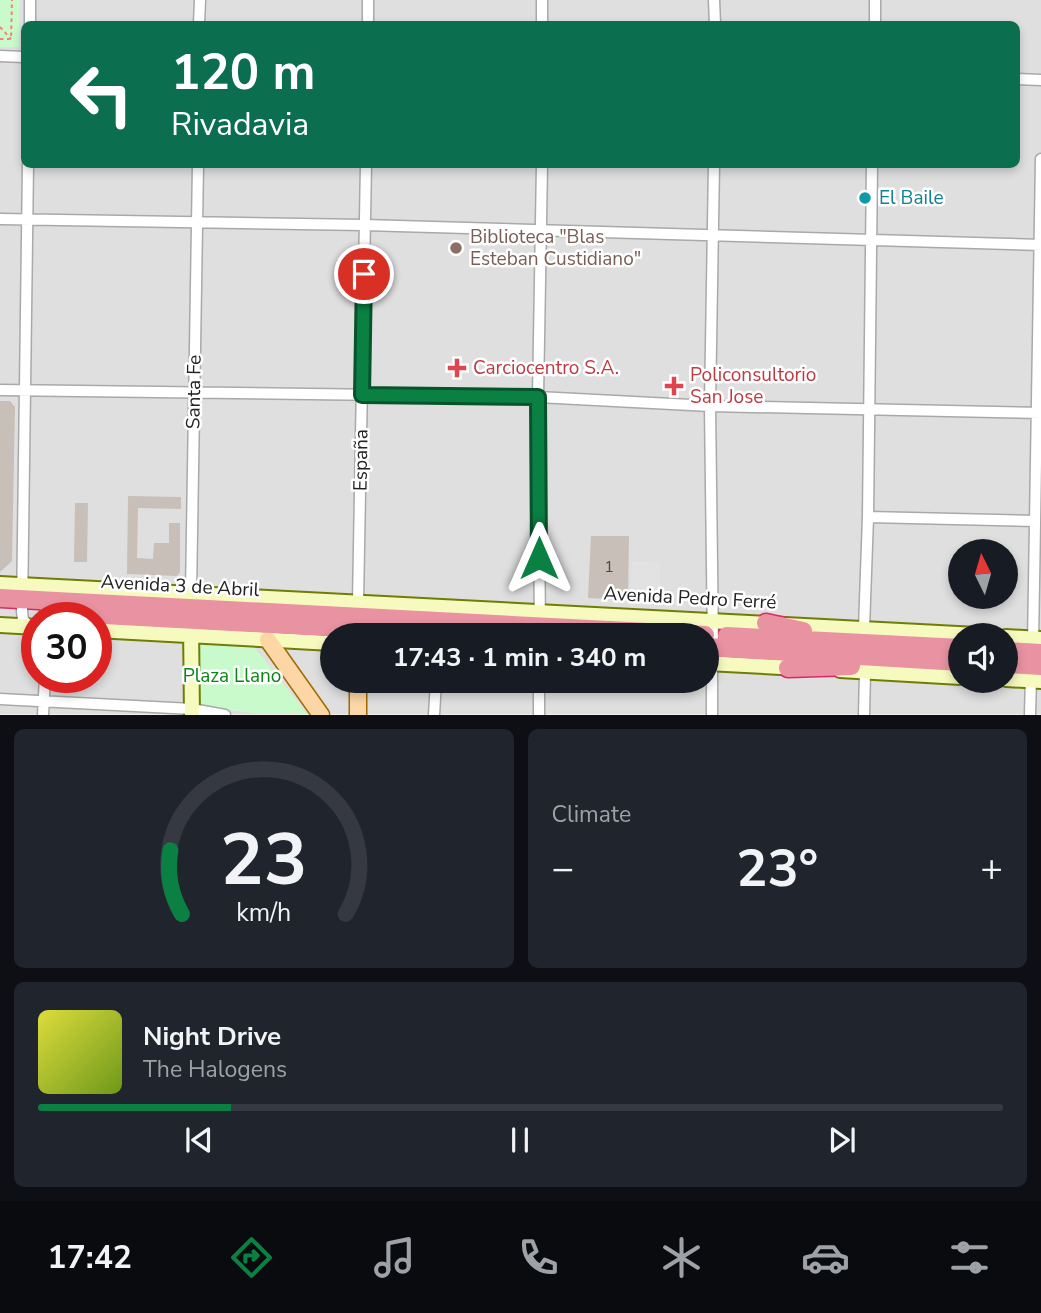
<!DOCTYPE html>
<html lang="en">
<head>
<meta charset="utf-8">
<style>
	body { margin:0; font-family:"Nunito Sans",sans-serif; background:#20242c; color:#f1f3f6; height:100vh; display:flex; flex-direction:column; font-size:26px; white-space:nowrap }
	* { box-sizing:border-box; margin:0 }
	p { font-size:23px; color:#9ea1a6 }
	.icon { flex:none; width:38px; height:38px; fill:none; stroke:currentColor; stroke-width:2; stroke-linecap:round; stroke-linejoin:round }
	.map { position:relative; height:715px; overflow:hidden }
	.sheet { display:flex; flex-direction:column; gap:14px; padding:14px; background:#0d0f14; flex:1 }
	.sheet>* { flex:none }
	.top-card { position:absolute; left:21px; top:21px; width:999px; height:147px; border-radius:10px; box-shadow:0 4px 10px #0003; background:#0b6e4f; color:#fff; overflow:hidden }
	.needle { width:46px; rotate:355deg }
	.tools { position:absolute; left:948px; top:539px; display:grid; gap:14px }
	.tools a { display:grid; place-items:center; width:70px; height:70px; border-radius:50%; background:#171b24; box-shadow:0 4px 10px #0003; font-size:35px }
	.speed { position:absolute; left:21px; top:602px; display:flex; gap:14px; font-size:35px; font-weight:700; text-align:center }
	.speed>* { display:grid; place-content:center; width:91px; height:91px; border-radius:50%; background:#171b24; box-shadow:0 4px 10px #0003; line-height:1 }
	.speed .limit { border:10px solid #d22; background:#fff; color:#111 }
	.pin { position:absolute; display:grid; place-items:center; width:60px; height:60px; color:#fff; margin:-30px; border:4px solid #fff; border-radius:50%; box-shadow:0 2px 7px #0007 }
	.me { position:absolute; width:77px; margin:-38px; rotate:0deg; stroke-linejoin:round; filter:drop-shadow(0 0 5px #0008) }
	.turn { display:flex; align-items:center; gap:24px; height:147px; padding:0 35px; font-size:32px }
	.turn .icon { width:91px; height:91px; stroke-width:2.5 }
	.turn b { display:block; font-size:49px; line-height:60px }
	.big { font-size:52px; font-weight:700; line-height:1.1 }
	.sheet .tile { flex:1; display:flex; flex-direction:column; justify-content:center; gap:10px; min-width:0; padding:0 24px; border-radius:10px; background:#20242c }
	.sheet .dial { align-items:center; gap:0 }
	.dial svg { height:182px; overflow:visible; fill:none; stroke:#363941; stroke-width:7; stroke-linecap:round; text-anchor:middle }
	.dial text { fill:#f1f3f6; stroke:none }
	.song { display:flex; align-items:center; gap:21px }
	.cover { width:84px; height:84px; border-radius:10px; background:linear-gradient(135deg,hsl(60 70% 55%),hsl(80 70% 35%)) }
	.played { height:7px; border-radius:4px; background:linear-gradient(90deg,#0b8043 20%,#363941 20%) }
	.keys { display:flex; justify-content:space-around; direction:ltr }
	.heat { display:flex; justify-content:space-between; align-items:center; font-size:38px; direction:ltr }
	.sheet .tiles { flex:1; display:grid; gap:14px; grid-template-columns:1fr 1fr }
	.tile:last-child { grid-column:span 2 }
	.trip { position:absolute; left:320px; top:623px; width:399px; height:70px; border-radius:35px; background:#171b24; box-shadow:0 4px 10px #0003; font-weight:700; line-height:70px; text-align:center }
	.menu { display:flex; height:112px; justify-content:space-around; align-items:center; background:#090b0e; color:#9ea1a6 }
	.menu .icon { width:49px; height:49px }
	.menu .selected { color:#0b8043 }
	.menu b { font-size:32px; color:#f1f3f6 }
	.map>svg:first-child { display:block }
</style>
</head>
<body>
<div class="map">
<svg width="1041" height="715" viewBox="0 0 1041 715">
	<rect width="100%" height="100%" fill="#f2efe9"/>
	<!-- residential -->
	<path fill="#e0dfdf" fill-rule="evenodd" d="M0,0h1041v714h-1041zM24,24h993v140h-993zM961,551h45v46h-45zM37,618h59v59h-59zM332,635h375v46h-375zM961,635h45v46h-45z"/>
	<!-- park -->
	<path fill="#c8facc" d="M0,0h20l-1,47h-19z
		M196,641l55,2 56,71h-49l-62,-9z"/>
	<!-- parking -->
	<path fill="#e2e2e2" d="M632,561l28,1v39l-30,-1z"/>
	<!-- building -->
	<path fill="#c7bfb8" d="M0,401h10l5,6 -3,154 -12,11z
		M128,496l53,1v12l-43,-1 -1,50 16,1 1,-16h15v-20h11v49l-3,4 -50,-2z
		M75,503h13l-1,59h-13z
		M591,536h38l-1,64 -40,-2z"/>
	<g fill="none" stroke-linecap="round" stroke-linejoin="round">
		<defs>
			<path id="street" d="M542,0v24
				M714,0l1,24
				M30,24v-24
				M199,24l1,-24
				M368,24v-24
				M875,24v-24
				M0,56l24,1
				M1017,79l24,1
				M28,164l-6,447 1,9 7,6
				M0,219l364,6 677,20
				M0,390l538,7 172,9 331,7
				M868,517l167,4
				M191,593l7,-429
				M358,602l8,-438
				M864,628l4,-111 4,-353
				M540,635l-2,-238 4,-233
				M713,644l-3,-238 4,-242
				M1033,644l8,-485
				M0,699l192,10 33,6
				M43,715l2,-38
				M434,715l2,-34
				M539,715v-34
				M712,715v-56
				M864,715l1,-43
				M1030,715l1,-38"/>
			<path id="secondary" d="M0,584l977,51
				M0,625l37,2
				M191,626l1,89
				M96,630l236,13
				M1006,637l35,2
				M707,663l92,5
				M840,670l121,7
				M1006,679l35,2"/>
			<path id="primary" d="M268,640l53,75
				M358,715v-34"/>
			<path id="highway" d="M0,598l705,37
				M49,612l426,23
				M766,623l37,8
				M727,636l234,12
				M707,647l254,15
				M1006,651l35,2
				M1006,664l35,2
				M788,668l63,-2"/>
		</defs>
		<!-- street casing -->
		<use href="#street" stroke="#a9a9a9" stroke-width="13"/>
		<!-- secondary casing -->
		<use href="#secondary" stroke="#707d05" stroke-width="18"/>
		<!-- primary casing -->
		<use href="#primary" stroke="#a06b00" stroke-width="19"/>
		<!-- highway casing -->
		<use href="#highway" stroke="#dc2a67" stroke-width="21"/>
		<!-- path -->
		<path stroke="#fa8072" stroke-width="2" stroke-dasharray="3.5 3.5" stroke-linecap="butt" d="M0,27l11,12
			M0,39h11l1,-39"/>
		<!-- street -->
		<use href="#street" stroke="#fff" stroke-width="10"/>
		<!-- secondary -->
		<use href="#secondary" stroke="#f7fabf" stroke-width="14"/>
		<!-- primary -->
		<use href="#primary" stroke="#fcd6a4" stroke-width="16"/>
		<!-- highway -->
		<use href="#highway" stroke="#e892a2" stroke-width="18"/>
	</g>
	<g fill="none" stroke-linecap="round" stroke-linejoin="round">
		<defs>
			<path id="route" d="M364,274l-2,121 176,2 1,161"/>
		</defs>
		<!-- route casing -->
		<use href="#route" stroke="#07532c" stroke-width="18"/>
		<!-- route -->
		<use href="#route" stroke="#0b8043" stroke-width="12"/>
	</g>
	<!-- markers -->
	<circle fill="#0f9aa8" stroke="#fff" stroke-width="2.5" cx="865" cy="198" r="7"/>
	<circle fill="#8d6e63" stroke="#fff" stroke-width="2.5" cx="456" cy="248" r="7"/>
	<g fill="#e0444e" stroke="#fff" stroke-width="2.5">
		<path d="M453.5 357.5h7v7h7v7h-7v7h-7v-7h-7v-7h7z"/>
		<path d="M670.5 375.5h7v7h7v7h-7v7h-7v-7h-7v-7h7z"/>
	</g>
	<g text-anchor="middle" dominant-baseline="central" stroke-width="5" stroke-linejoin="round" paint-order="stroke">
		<!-- number labels -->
		<g font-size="16" fill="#4b4948">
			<text x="609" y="567">1</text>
		</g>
		<!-- culture labels -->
		<g font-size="19" fill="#0d838f" stroke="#fff" text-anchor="start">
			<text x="879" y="198">El Baile</text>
		</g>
		<!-- education labels -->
		<g font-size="19" fill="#785e54" stroke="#fff" text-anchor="start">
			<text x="470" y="237">Biblioteca "Blas<tspan x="470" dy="22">Esteban Custidiano"</tspan></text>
		</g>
		<!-- health labels -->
		<g font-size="19" fill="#be3a42" stroke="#fff" text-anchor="start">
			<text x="473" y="368">Carciocentro S.A.</text>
			<text x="690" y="375">Policonsultorio<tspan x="690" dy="22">San Jose</tspan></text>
		</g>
		<!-- street labels -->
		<g font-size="19" fill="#222" stroke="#fff">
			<text transform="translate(194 392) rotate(-89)">Santa Fe</text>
			<text transform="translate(361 460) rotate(-89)">España</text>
			<text transform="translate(180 586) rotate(3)">Avenida 3 de Abril</text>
			<text transform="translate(690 598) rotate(3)">Avenida Pedro Ferré</text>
		</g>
		<!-- park labels -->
		<g font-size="19" fill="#0c8416" stroke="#fff">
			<text x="232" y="676">Plaza Llano</text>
		</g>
	</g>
</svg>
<div class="tools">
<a><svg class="needle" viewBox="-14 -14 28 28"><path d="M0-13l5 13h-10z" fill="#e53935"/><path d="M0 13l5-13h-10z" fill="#9ea1a6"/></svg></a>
<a><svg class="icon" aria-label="sound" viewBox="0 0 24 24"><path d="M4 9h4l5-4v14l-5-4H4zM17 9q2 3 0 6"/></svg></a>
</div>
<div class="speed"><div class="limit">30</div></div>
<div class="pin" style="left:364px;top:274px;background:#d93025"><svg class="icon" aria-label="arrive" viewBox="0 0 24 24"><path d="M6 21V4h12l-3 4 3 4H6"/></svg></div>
<svg class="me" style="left:539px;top:558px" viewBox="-20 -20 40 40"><path d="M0-17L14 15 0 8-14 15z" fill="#0b8043" stroke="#fff" stroke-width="4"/></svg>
<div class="trip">17:43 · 1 min · 340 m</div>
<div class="top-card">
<div class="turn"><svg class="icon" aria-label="left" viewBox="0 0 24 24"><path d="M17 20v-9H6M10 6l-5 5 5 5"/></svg><div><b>120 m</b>Rivadavia</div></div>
</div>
</div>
<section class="sheet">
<div class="tiles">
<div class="tile dial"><svg viewBox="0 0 100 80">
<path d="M14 69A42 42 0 1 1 86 69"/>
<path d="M14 69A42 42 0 0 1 9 41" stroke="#0b8043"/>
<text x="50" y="56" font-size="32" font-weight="700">23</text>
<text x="50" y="72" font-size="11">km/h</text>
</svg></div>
<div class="tile"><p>Climate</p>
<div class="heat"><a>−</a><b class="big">23°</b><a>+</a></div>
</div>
<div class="tile">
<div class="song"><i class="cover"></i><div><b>Night Drive</b><p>The Halogens</p></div></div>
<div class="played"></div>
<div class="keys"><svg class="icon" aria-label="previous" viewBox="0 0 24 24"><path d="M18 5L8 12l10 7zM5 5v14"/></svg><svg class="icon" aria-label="pause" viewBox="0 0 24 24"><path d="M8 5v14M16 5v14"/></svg><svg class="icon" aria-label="next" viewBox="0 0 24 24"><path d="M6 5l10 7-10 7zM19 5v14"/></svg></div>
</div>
</div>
</section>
<nav class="menu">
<b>17:42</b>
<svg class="icon selected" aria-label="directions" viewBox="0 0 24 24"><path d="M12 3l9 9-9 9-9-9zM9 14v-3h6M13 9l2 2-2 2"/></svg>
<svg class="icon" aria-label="music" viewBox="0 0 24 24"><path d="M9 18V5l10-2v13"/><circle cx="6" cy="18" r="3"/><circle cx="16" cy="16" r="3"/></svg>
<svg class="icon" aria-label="phone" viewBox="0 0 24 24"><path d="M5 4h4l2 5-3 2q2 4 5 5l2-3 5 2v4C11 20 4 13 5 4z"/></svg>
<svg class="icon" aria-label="climate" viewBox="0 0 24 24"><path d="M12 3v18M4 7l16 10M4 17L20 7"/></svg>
<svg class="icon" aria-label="car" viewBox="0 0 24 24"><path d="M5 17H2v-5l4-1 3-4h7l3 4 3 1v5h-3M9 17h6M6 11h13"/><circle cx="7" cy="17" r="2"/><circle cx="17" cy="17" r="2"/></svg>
<svg class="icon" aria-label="filters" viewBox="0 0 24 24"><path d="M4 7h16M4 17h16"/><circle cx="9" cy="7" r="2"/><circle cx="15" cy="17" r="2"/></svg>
</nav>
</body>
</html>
